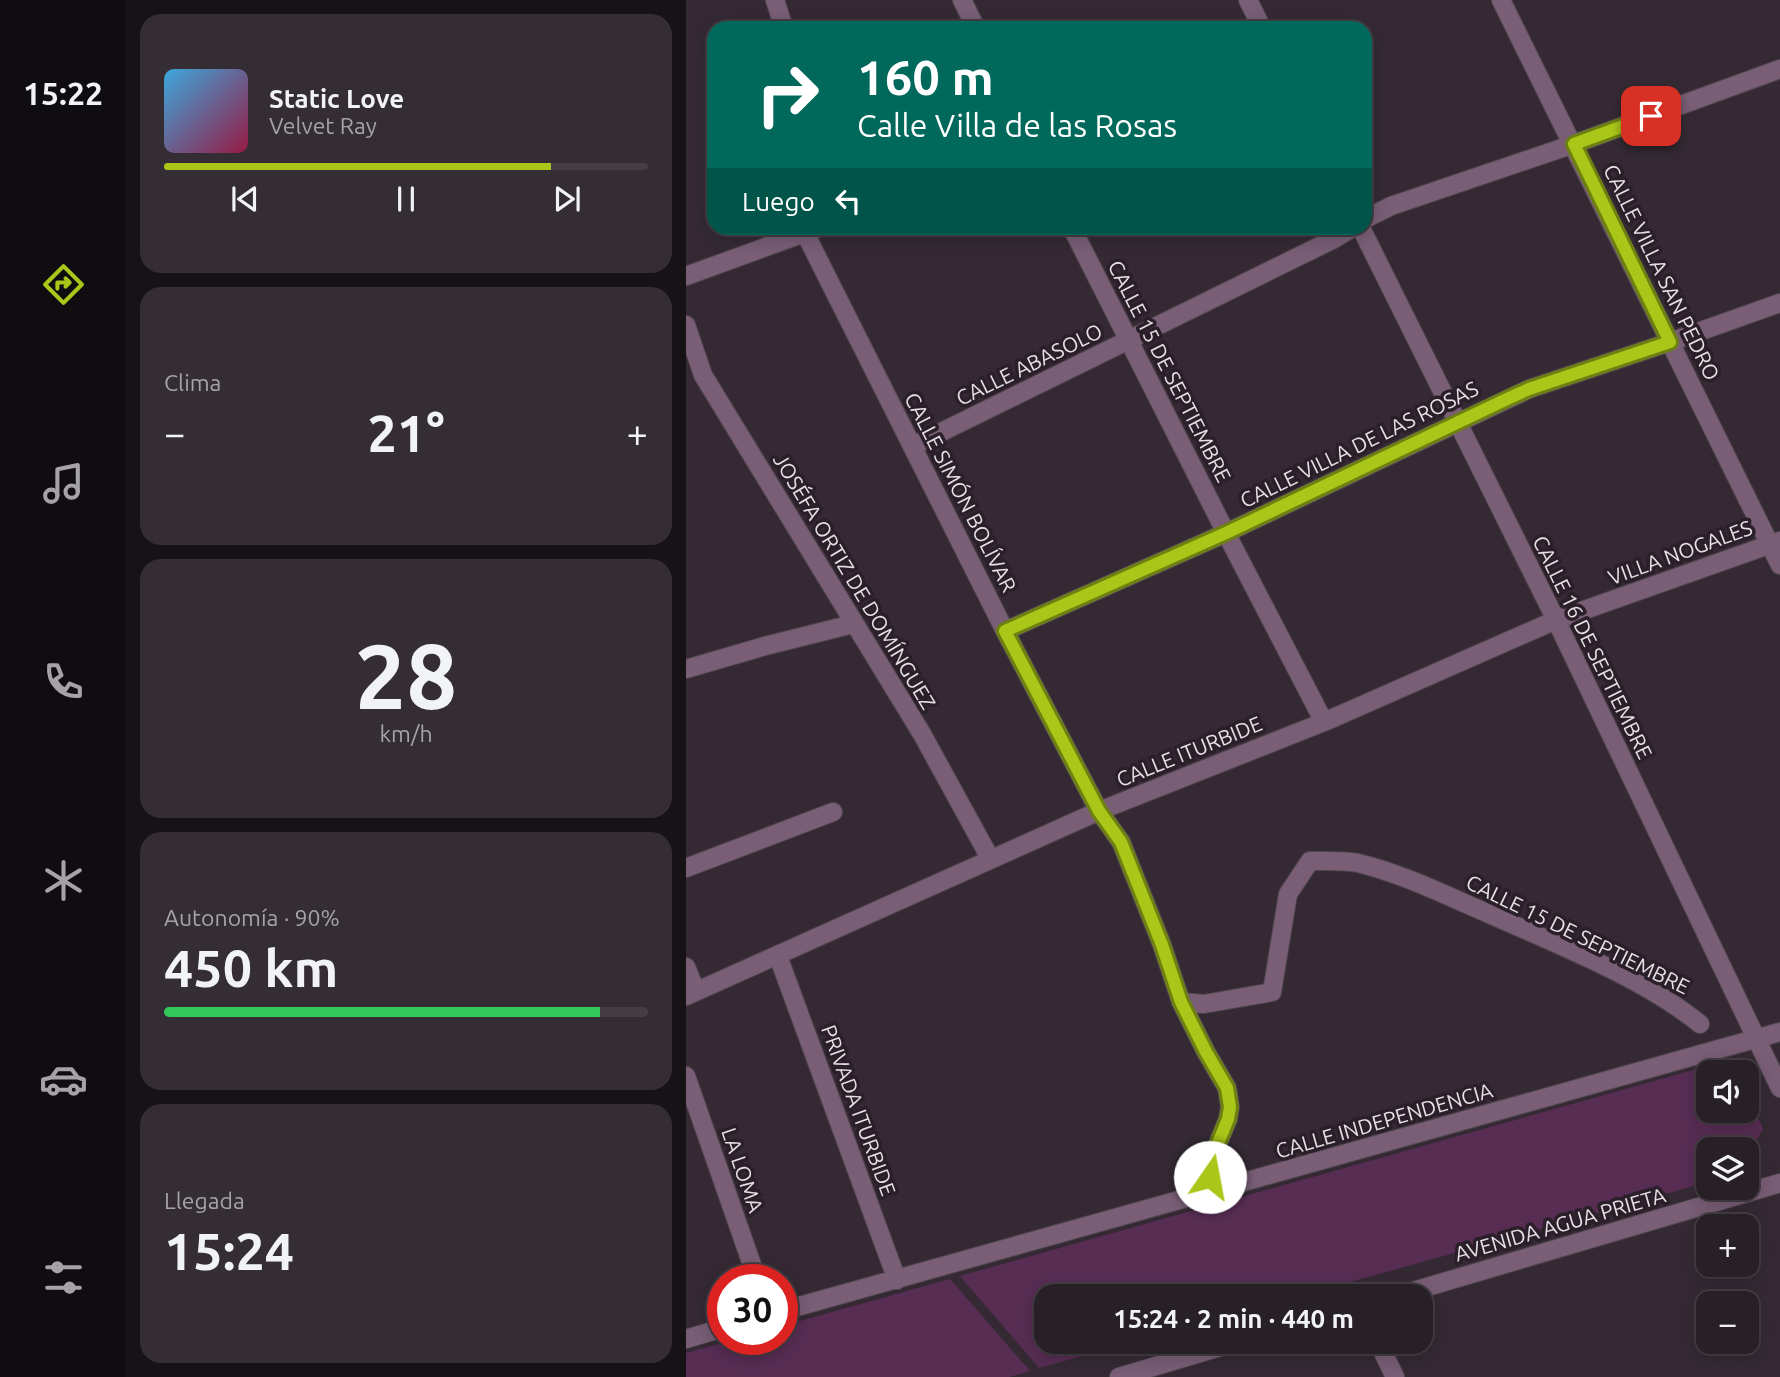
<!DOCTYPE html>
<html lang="es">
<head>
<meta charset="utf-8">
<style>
	body { margin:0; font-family:Ubuntu,sans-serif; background:#342d33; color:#f1f3f6; height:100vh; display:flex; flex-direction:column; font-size:26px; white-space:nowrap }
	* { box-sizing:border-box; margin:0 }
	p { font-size:23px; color:#a5a3a7 }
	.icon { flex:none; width:38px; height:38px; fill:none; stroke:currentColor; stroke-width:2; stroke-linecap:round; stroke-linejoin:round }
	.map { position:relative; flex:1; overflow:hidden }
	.panel { display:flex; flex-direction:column; gap:14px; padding:14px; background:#161215; width:560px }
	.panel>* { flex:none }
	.hud { position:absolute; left:21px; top:21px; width:665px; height:214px; border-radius:21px; box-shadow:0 4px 18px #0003,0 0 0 2px #443e44; background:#00695c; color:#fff; overflow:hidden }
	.fabs { position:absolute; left:1010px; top:1060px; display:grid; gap:14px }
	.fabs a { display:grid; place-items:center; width:63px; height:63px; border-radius:14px; background:#282027; box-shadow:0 4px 18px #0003,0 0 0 2px #443e44; font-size:35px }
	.speed { position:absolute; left:21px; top:1264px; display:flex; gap:14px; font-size:35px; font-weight:700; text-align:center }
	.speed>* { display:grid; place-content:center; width:91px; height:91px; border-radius:50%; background:#282027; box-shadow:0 4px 18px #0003,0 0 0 2px #443e44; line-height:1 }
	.speed .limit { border:10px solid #d22; background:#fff; color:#111 }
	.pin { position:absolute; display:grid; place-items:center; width:60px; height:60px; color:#fff; margin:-30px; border-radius:14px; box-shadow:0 4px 10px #0006 }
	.me { position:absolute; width:77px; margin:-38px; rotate:12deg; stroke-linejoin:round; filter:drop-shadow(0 0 5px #0008) }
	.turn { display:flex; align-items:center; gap:24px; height:147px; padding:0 35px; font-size:32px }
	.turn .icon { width:91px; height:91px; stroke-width:2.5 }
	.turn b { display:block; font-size:49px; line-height:60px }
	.then { display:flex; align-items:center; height:66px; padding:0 35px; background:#0003; gap:14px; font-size:26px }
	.big { font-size:52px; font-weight:700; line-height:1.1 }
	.panel .tile { flex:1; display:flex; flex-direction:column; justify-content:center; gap:10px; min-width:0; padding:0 24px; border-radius:21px; background:#342d33 }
	.panel .dial { align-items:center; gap:0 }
	.dial b { font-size:91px; line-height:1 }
	.song { display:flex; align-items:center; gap:21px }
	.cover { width:84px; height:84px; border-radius:10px; background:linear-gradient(135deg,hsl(200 70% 55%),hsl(340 70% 35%)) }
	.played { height:7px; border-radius:4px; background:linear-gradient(90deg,#aac719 80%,#443e44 80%) }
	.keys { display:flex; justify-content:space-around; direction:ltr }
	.heat { display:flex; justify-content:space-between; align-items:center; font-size:38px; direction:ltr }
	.charge { height:10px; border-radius:5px; background:linear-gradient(90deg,#34c759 90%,#443e44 0) }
	.trip { position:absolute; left:348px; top:1284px; width:399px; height:70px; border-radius:21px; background:#282027; box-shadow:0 4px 18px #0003,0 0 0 2px #443e44; font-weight:700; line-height:70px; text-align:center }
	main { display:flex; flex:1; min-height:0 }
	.tab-bar { display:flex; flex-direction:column; width:126px; justify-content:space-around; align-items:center; background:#100d10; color:#a5a3a7 }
	.tab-bar .icon { width:49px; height:49px }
	.tab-bar .active { color:#aac719 }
	.tab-bar b { font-size:32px; color:#f1f3f6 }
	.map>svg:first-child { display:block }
</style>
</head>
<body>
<main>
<nav class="tab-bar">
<b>15:22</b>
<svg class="icon active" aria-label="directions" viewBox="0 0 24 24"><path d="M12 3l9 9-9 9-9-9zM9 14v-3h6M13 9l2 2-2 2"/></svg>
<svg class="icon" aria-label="music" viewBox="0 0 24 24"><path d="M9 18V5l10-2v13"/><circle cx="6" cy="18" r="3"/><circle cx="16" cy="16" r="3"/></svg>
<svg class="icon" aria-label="phone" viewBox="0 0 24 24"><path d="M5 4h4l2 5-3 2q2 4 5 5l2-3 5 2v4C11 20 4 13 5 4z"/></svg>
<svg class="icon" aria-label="climate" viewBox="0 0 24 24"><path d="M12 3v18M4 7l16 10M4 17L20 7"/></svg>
<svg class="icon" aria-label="car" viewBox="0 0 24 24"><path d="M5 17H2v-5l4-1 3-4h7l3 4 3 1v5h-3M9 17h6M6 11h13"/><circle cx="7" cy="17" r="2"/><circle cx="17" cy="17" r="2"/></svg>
<svg class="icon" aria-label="filters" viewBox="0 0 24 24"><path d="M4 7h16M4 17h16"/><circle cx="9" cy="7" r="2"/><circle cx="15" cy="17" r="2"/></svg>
</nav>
<section class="panel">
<div class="tile">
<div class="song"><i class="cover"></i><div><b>Static Love</b><p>Velvet Ray</p></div></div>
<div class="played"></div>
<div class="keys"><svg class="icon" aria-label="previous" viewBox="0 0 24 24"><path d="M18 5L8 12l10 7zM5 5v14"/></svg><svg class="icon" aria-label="pause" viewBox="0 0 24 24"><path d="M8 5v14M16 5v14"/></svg><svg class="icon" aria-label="next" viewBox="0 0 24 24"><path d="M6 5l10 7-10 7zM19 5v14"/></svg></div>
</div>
<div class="tile"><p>Clima</p>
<div class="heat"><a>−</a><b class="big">21°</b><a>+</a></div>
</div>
<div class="tile dial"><b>28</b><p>km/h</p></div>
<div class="tile"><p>Autonomía · 90%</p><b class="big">450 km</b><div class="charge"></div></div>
<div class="tile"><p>Llegada</p><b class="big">15:24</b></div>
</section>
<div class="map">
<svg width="1094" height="1377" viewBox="0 0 1094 1377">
	<rect width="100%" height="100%" fill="#352a34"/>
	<!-- green -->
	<path fill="#572d54" d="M1018,1067l9,6h-5v38h38l1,-20 16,38 -16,28 -1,-7h-38v32l-411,115h-251v45h87l-94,26 -79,-92z
		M264,1279l80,92 -21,6h-323v-24l50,-14h46v-13z"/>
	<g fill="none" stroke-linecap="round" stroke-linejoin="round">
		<defs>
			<path id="minor" d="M89,0l9,28
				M276,0l14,28
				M815,0l279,565
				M679,219l26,-13 183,-62 206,-75
				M386,228l154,305 98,189
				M119,233l200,398 94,180 22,31 41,103 19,57 25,50 21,36 3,19 -2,12 -19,46 5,27
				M0,276l132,-48
				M0,325l17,50 219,359 68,124
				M227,446l421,-207 18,-11
				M319,631l221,-98 303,-144 141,-47 110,-39
				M0,669l79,-23 88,-22
				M0,868l147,-56
				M92,956l119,324
				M0,967l10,24
				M0,996l413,-185 225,-89 232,-102 224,-79
				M495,1002l23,2 68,-12 16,-98 22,-33c16,0 33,-1 48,2 45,11 87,32 129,50 67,30 157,65 213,111
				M0,1076l71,203
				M707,1297l387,-114
				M96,1311l998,-279
				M0,1339l37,-11
				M692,1342l17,35
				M433,1377l118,-35"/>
			<path id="tertiary" d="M562,0l14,28
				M675,228l195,392 224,468"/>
		</defs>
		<!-- minor casing -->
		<use href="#minor" stroke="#514750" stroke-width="20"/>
		<!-- tertiary casing -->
		<use href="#tertiary" stroke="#514750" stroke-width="20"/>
		<!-- minor -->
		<use href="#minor" stroke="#795e76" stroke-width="18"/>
		<!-- tertiary -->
		<use href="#tertiary" stroke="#795e76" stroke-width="18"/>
	</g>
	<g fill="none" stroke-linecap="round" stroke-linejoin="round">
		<defs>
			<path id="route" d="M524,1177l-1,-12 19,-46 2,-12 -3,-19 -21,-36 -25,-50 -19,-57 -41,-103 -22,-31 -94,-180 221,-98 281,-134 22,-10 141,-47 -96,-198 77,-28"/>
		</defs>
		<!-- route casing -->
		<use href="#route" stroke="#6e8110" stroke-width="18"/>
		<!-- route -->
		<use href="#route" stroke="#aac719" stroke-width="12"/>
	</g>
	<g text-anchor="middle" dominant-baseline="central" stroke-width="7" stroke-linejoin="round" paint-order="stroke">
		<!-- street labels -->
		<g font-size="21" fill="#e7e0e6" stroke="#2b202a">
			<text transform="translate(976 272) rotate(64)">CALLE VILLA SAN PEDRO</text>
			<text transform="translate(343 364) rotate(-26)">CALLE ABASOLO</text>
			<text transform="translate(484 371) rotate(63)">CALLE 15 DE SEPTIEMBRE</text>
			<text transform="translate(673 444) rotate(-26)">CALLE VILLA DE LAS ROSAS</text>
			<text transform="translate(275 492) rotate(63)">CALLE SIMÓN BOLÍVAR</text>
			<text transform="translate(994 552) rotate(-20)">VILLA NOGALES</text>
			<text transform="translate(169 581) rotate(59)">JOSÉFA ORTIZ DE DOMÍNGUEZ</text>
			<text transform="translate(907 647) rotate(64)">CALLE 16 DE SEPTIEMBRE</text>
			<text transform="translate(503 751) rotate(-22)">CALLE ITURBIDE</text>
			<text transform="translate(892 934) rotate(26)">CALLE 15 DE SEPTIEMBRE</text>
			<text transform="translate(173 1110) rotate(70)">PRIVADA ITURBIDE</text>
			<text transform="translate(698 1120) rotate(-16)">CALLE INDEPENDENCIA</text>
			<text transform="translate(57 1170) rotate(71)">LA LOMA</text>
			<text transform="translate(874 1224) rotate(-16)">AVENIDA AGUA PRIETA</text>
		</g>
	</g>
</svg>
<div class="fabs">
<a><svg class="icon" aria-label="sound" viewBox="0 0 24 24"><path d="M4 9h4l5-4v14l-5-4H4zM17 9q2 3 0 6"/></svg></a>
<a><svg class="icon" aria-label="layers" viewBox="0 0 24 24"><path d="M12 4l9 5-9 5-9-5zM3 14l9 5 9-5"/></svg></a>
<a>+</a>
<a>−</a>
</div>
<div class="speed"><div class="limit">30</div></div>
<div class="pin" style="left:965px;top:116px;background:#d93025"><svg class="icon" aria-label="arrive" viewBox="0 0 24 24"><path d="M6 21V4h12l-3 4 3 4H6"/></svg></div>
<svg class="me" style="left:524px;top:1177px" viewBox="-20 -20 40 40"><circle r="19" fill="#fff"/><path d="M0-13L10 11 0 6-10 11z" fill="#aac719"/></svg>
<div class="trip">15:24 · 2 min · 440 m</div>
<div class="hud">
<div class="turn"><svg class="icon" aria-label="right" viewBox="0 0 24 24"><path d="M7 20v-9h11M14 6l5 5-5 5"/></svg><div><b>160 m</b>Calle Villa de las Rosas</div></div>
<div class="then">Luego<svg class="icon" aria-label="left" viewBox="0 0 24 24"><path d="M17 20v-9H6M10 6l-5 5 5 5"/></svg></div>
</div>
</div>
</main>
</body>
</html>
